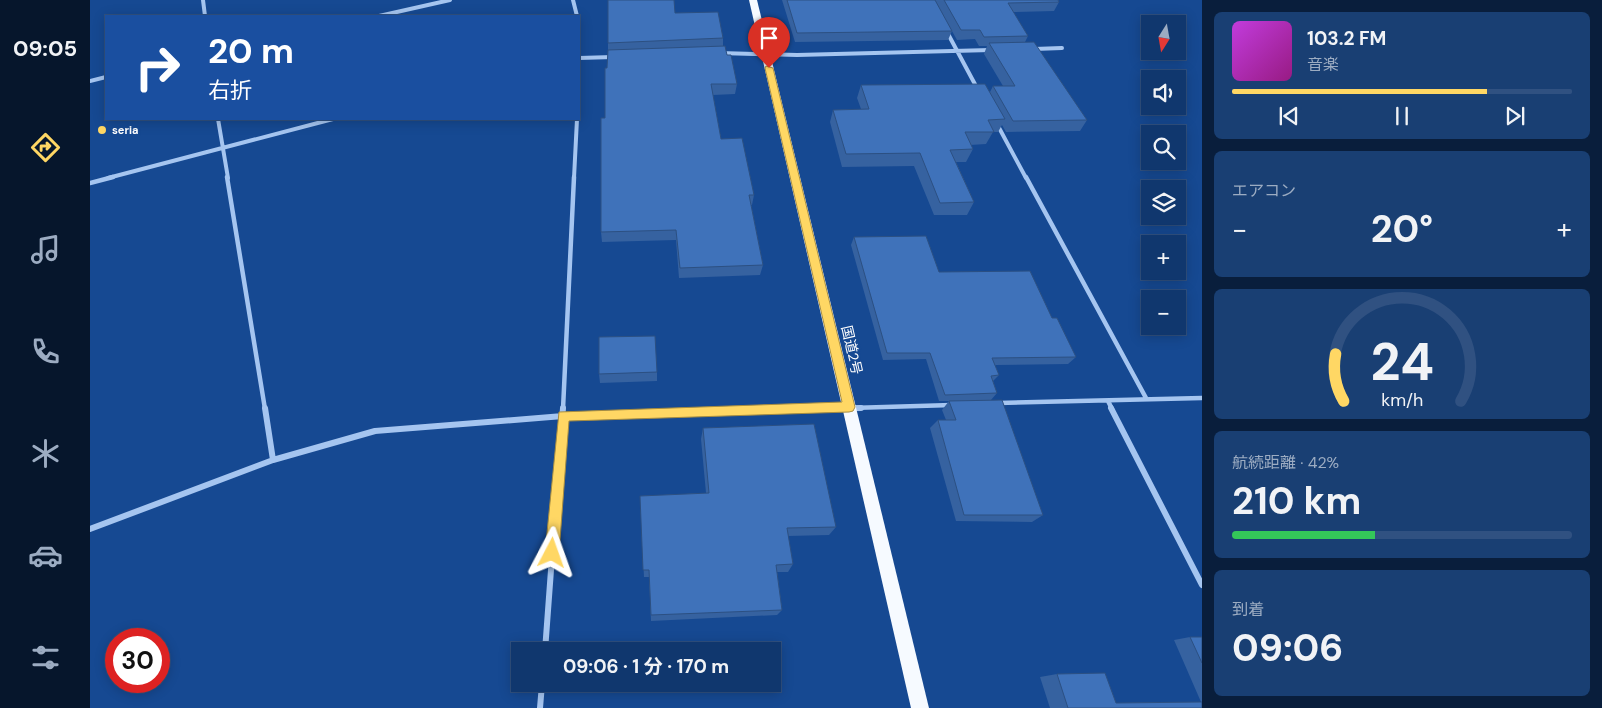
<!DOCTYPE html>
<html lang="ja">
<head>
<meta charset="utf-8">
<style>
	body { margin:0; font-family:"DM Sans","Noto Sans JP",sans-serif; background:#193f73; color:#f1f3f6; height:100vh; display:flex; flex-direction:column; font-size:19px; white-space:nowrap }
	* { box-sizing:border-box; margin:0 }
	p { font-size:16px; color:#9cacc2 }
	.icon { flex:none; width:28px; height:28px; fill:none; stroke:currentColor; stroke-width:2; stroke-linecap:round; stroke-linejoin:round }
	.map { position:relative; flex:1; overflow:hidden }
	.side { display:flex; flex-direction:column; gap:12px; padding:12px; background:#091e3c; width:400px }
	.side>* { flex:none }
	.banner { position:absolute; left:15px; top:15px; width:475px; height:105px; border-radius:0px; box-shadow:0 2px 12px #0003,0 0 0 1px #305181; background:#1a4fa0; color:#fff; overflow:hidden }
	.needle { width:32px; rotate:191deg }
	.buttons { position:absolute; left:1051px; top:15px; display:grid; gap:10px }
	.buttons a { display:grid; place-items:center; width:45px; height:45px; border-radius:0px; background:#10376e; box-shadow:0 2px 12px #0003,0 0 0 1px #305181; font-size:25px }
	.speed { position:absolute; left:15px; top:628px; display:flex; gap:10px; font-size:25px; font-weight:700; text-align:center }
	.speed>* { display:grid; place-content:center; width:65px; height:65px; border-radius:50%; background:#10376e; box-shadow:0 2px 12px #0003,0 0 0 1px #305181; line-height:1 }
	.speed .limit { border:8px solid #d22; background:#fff; color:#111 }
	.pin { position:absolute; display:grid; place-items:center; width:42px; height:42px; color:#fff; margin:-51px -21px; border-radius:50% 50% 50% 0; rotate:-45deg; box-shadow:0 0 5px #0007 }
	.pin .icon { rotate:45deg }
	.me { position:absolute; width:55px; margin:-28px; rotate:4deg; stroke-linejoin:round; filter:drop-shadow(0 0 4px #0008) }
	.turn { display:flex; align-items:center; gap:18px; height:105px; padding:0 20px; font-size:22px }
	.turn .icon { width:65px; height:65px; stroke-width:2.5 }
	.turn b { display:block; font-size:35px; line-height:42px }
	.big { font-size:38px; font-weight:700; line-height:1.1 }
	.side .widget { flex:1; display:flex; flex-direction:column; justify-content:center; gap:8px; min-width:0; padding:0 18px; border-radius:8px; background:#193f73 }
	.side .dial { align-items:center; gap:0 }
	.dial svg { height:130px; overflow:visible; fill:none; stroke:#305181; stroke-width:7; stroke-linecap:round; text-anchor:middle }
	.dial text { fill:#f1f3f6; stroke:none }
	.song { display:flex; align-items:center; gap:15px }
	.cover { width:60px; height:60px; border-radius:8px; background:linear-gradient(135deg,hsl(290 70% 55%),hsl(310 70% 35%)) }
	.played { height:5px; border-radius:2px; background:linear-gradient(90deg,#ffd764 75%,#305181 75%) }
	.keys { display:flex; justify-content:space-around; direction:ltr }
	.heat { display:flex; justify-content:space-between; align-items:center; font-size:28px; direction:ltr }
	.charge { height:8px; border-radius:4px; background:linear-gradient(90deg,#34c759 42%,#305181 0) }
	.trip { position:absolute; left:421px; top:642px; width:270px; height:50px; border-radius:0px; background:#10376e; box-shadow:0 2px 12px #0003,0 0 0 1px #305181; font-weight:700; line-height:50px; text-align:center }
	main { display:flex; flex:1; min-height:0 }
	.dock { display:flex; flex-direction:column; width:90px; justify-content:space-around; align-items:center; background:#06162c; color:#9cacc2 }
	.dock .icon { width:35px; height:35px }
	.dock .current { color:#ffd764 }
	.dock b { font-size:22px; color:#f1f3f6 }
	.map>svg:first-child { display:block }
</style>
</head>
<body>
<main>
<nav class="dock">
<b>09:05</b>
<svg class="icon current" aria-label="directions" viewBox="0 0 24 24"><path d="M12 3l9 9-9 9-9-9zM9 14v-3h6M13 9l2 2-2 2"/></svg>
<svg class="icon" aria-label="music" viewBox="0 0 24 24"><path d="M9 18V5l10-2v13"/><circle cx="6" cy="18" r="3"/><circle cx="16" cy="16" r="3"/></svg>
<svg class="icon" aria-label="phone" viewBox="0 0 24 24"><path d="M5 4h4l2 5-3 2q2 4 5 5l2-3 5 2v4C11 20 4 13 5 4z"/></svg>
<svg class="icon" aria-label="climate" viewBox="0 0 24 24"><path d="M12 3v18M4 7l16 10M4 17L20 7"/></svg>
<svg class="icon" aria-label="car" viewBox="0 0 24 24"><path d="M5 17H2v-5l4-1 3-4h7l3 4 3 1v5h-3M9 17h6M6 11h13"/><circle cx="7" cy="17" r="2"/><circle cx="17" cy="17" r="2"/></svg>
<svg class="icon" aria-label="filters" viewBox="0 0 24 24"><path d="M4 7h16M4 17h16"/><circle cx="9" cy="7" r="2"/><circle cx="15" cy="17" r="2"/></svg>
</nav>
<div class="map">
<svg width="1112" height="708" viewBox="0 0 1112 708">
	<rect width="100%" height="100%" fill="#164992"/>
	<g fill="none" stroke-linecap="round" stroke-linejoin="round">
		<!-- minor-far2 -->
		<path stroke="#a5c5f0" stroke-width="4" d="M113,0l2,16
			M483,0l4,16
			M289,16l71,-16
			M489,26v64
			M857,32l30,56
			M944,49l28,-1
			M629,53l78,2 194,-5
			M489,58l34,-1
			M0,81l16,-4
			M128,119l10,59
			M907,124l29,54
			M18,178l225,-59
			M484,178l3,-59"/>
		<!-- minor-far1 -->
		<path stroke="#a5c5f0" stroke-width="4.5" d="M137,177l38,232
			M936,177l120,221
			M0,183l23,-6
			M1018,401l4,8
			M908,403l204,-5
			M473,409l11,-232
			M727,409l135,-4"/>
		<!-- minor -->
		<path stroke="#a5c5f0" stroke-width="6" d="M175,408l8,52
			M1021,408l91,177
			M0,529l183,-69 102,-29 188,-15 298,-8
			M455,651l18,-243
			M450,708l2,-24"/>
		<!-- trunk -->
		<path fill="#f6faff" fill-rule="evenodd" d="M659,0h8l172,708h-18z"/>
	</g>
	<!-- wall -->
	<path fill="#3662a0" d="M692,0h276l1,2 -5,9 -41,1 15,24 -3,6 62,78 -7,11 -74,1 -4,-7 -4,7h-5l-7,12 -16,1 3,4 -7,13h-10l18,40 -7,13h-33l-20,-49 -72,1 -12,-45 3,-12 28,-1 -4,-11 4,-13 129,7 3,-6h10l-19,-32 3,-8h-8l-4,-7 -18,1 -5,-9 -4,9 -153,2z
		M585,13l48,25v8l14,38 -2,10 -22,1 8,44 33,56 -2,10h-1l12,60 -3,10 -81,3 -3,-38 -74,2 -1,-10 7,-182v-7z
		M764,237l198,81 24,39 -8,7 -73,1 4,10 -6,6 4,12 -6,7 52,115 -11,7 -76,-1 -26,-93 8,-8h8l-4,-10 7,-9h-10l-13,-42 -43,1 -32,-115z
		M567,372v9l-57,2 -1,-9z
		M613,428l133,99 -7,8 -41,1 5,28 -5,8h-11l5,38 -5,5 -126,6 -2,-44h-5l-4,-81 66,-3 -5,-54z
		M1100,637h12v71h-152l-10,-31 17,-3 59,29 85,-1 -27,-62z"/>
	<!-- building -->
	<path fill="#3f72ba" stroke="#2c5082" d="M518,0h66l1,13 43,-1 5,26 -115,5z
		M697,0h148l17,31 -155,2z
		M854,0h114l1,2 -51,1 20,33 -44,1 -4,-7h-19z
		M944,42l53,78 -74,1 -20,-35h22l-26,-43z
		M635,46l2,9h4l6,29h-26l10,55 21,-1 12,57h-5l14,70 -83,3 -4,-38 -75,2v-114h4v-50h2l1,-18z
		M895,84l20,35 -17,1 6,12h-29l8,17 -23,1 24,52 -34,1 -20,-50 -74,1 -13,-44 36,-1 -8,-24z
		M836,236l13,36 91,-1 22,47h5l19,39 -84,1 7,17 -8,1 6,17 -52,2 -15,-42h-43l-33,-116z
		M565,336l2,36 -58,2v-37z
		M912,400l41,115h-79l-26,-95h18l-7,-19z
		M724,424l22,103 -49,1 6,36 -17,1 6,45 -131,5 -2,-45h-6l-3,-74 69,-3 -6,-65z
		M1100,637h12v26z
		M1015,673l11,30 86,-1v6h-134l-11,-34z"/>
	<!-- route -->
	<path fill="#ffd764" stroke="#a68c41" d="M676,66l7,2 82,339 -2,4 -4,1 -280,9 -10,132 -2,5 -5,2 -4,-2 -3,-5 14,-141 283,-10 -77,-334z"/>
	<!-- markers -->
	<circle fill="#ffd764" stroke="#164992" stroke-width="2" cx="12" cy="130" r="5"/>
	<g text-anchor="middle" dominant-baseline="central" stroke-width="5" stroke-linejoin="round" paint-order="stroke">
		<!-- far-poi labels -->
		<g font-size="11" font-weight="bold" fill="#fff" stroke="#164992" text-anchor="start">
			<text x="22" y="130">seria</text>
		</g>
		<!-- street labels -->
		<g font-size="14" fill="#fff" stroke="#164992">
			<text transform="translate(762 350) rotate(77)">国道2号</text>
		</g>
	</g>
</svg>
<div class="buttons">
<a><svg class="needle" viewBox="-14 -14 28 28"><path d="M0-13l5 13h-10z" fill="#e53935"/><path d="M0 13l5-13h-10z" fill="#9cacc2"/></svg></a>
<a><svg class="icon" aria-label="sound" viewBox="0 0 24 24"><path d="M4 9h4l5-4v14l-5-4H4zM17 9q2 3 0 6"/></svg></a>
<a><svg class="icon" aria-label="search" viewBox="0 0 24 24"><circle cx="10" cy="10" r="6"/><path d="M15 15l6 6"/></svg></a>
<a><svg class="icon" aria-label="layers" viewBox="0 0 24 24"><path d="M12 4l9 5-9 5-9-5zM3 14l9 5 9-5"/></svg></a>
<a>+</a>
<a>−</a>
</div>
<div class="speed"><div class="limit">30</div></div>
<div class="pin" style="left:679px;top:68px;background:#d93025"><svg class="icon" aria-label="arrive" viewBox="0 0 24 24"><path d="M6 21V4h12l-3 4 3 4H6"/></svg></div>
<svg class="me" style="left:462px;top:553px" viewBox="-20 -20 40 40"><path d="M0-17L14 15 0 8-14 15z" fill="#ffd764" stroke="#fff" stroke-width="4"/></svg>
<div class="trip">09:06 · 1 分 · 170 m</div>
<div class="banner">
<div class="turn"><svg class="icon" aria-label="right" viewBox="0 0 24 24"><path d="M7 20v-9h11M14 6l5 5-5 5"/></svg><div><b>20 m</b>右折</div></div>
</div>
</div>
<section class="side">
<div class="widget">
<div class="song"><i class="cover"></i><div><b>103.2 FM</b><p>音楽</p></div></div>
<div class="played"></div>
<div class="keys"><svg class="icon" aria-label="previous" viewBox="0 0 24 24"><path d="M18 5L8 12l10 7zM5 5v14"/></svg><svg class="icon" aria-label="pause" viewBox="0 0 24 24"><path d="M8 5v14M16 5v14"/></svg><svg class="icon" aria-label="next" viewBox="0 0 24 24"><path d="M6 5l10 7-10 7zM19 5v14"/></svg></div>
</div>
<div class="widget"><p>エアコン</p>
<div class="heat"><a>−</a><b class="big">20°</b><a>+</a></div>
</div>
<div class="widget dial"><svg viewBox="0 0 100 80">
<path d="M14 69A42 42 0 1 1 86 69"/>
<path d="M14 69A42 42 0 0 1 9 40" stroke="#ffd764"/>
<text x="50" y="56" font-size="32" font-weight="700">24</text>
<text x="50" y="72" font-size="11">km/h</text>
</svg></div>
<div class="widget"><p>航続距離 · 42%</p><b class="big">210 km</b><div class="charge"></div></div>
<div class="widget"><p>到着</p><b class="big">09:06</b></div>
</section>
</main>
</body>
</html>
